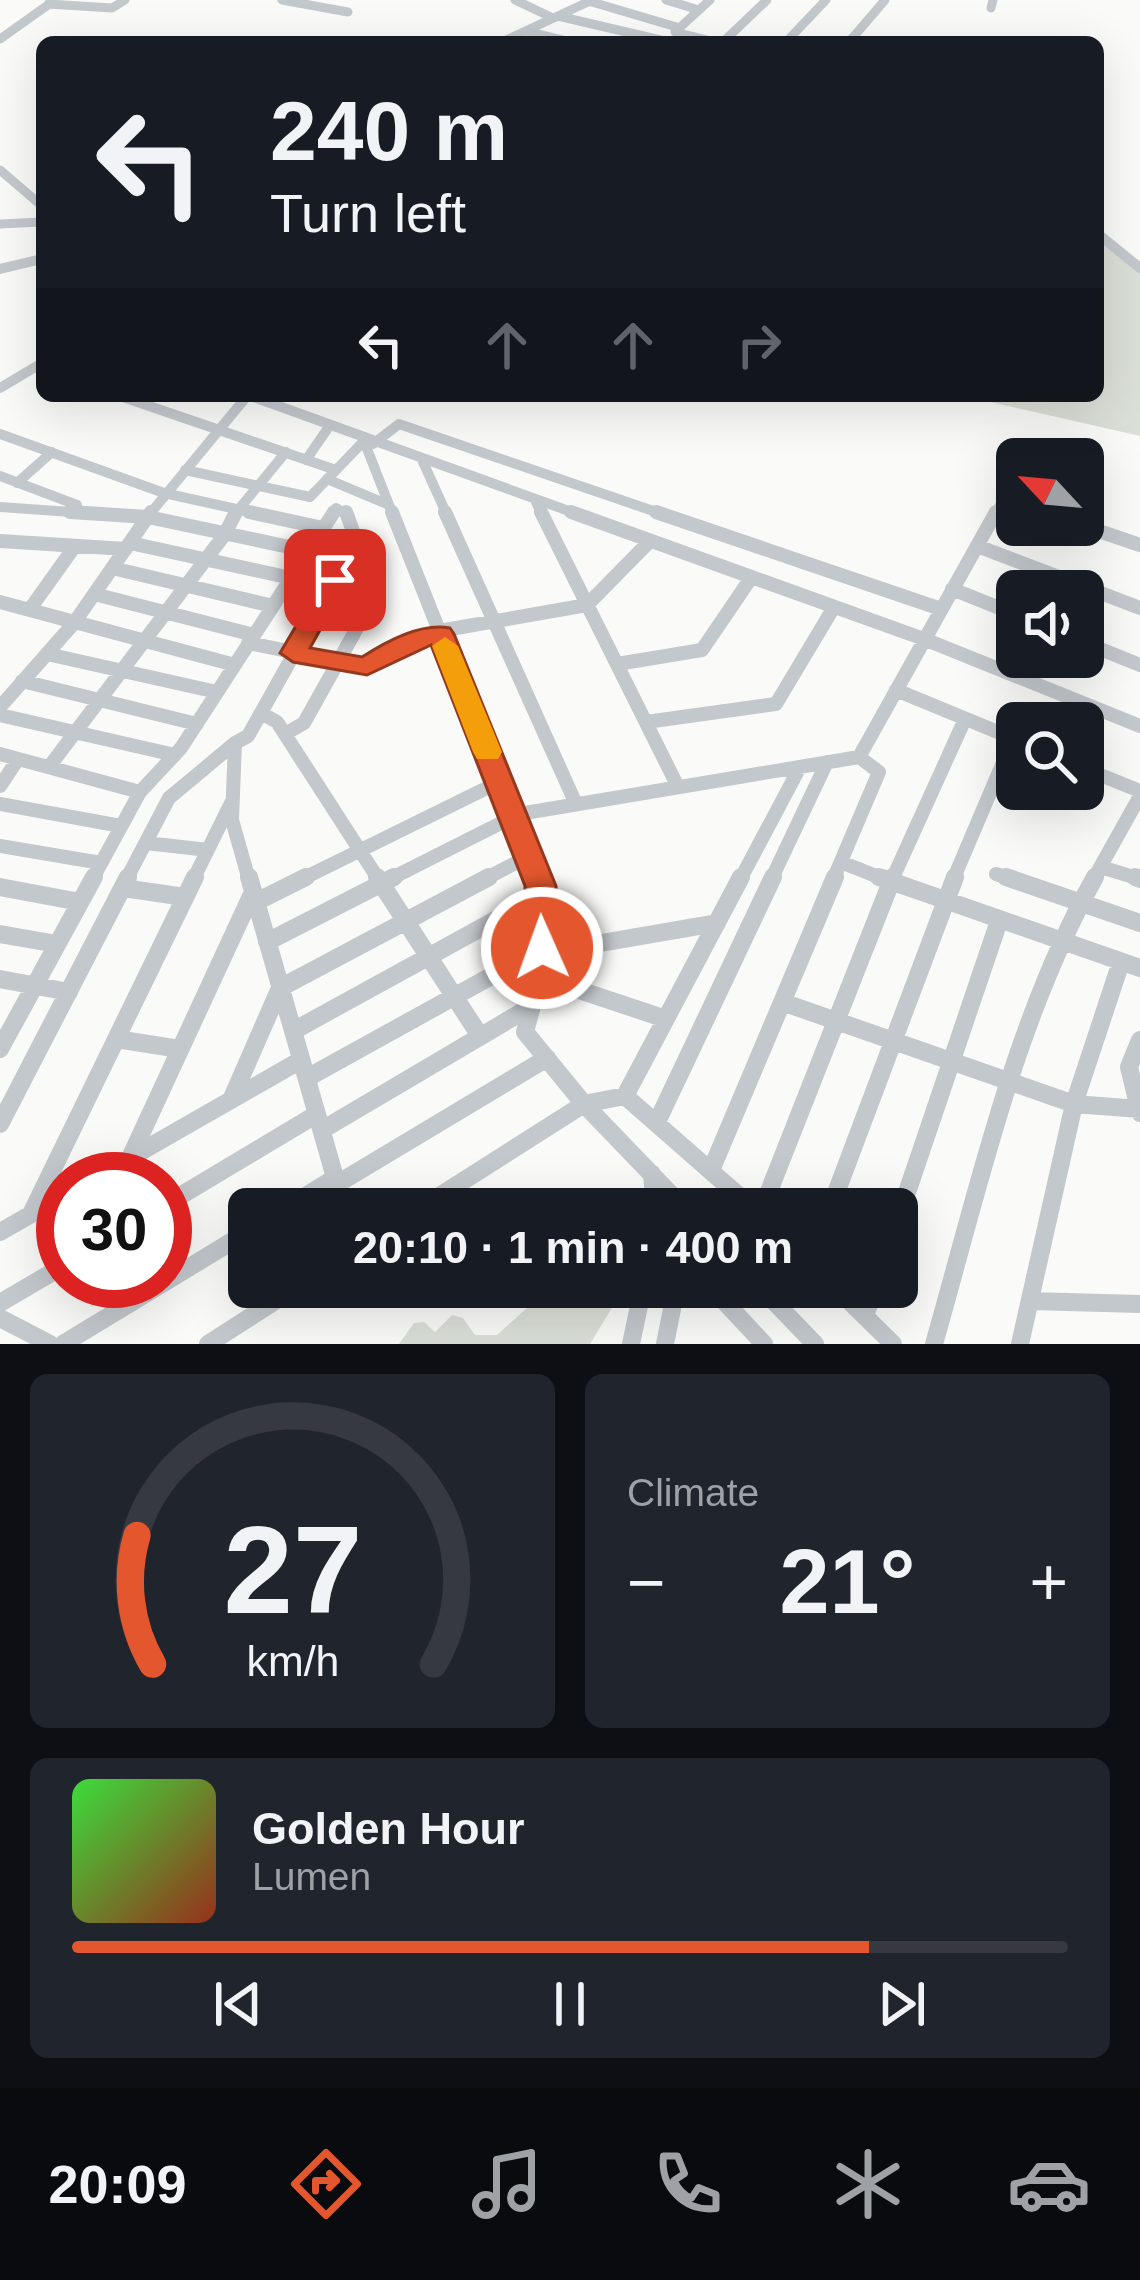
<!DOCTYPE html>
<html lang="en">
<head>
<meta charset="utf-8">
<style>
	body { margin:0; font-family:Arial,sans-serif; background:#20242c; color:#f1f3f6; height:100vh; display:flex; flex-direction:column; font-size:45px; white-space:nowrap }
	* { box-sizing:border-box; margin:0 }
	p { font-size:39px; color:#9ea1a6 }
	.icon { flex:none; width:66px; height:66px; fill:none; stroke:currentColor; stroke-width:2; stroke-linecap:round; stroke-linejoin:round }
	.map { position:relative; height:1344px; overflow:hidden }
	.details { display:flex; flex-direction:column; gap:30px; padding:30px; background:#0d0f14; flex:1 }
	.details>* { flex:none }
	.guide { position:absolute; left:36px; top:36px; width:1068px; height:366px; border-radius:18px; box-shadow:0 12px 48px #0002; background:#171b24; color:#f1f3f6; overflow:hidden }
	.needle { width:78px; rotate:296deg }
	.tools { position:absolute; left:996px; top:438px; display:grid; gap:24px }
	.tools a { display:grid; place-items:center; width:108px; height:108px; border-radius:18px; background:#171b24; box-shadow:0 12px 48px #0002; font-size:60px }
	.speed { position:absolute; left:36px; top:1152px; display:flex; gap:24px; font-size:60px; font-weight:700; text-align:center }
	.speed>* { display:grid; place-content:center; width:156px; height:156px; border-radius:50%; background:#171b24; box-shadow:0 12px 48px #0002; line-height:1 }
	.speed .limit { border:18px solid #d22; background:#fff; color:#111 }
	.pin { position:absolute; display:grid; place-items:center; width:102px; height:102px; color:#fff; margin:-51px; border-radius:24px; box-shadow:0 6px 18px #0006 }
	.me { position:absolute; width:132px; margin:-66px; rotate:358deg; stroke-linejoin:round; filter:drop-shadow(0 0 9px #0008) }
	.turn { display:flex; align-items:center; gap:42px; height:252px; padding:0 36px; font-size:54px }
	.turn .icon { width:156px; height:156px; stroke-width:2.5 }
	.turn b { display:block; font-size:84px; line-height:102px }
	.lanes { display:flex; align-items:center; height:114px; padding:0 36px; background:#0003; justify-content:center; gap:60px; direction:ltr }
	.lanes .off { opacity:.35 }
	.big { font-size:90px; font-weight:700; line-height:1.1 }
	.details .tile { flex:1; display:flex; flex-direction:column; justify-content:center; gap:18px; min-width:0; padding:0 42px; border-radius:18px; background:#20242c }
	.details .dial { align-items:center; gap:0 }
	.dial svg { height:312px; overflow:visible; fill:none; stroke:#363941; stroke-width:7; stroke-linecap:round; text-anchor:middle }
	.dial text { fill:#f1f3f6; stroke:none }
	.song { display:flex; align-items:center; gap:36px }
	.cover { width:144px; height:144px; border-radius:18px; background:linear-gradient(135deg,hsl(120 70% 55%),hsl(10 70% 35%)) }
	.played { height:12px; border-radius:6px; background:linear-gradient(90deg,#e4572e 80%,#363941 80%) }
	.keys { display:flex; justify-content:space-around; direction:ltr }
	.heat { display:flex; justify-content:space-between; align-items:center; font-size:66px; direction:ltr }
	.details .tiles { flex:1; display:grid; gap:30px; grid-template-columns:1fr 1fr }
	.tile:last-child { grid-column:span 2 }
	.trip { position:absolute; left:228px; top:1188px; width:690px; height:120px; border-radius:18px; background:#171b24; box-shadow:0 12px 48px #0002; font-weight:700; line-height:120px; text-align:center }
	.tab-bar { display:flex; height:192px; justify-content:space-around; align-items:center; background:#090b0e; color:#9ea1a6 }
	.tab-bar .icon { width:84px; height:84px }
	.tab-bar .active { color:#e4572e }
	.tab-bar b { font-size:54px; color:#f1f3f6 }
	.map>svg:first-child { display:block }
</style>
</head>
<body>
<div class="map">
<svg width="1140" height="1344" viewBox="0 0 1140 1344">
	<rect width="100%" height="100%" fill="#fafaf8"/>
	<!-- green -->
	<path fill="#dadfd7" d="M1098,237l42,35v164l-176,-40h134z
		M541,1287h73l2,14 -26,43h-191l15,-21 10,-1 11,10 17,-17 11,3 12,17h22l41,-37z"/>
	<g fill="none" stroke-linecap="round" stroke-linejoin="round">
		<!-- minor-far3 -->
		<path stroke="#c3c8cc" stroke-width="9" d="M282,0l66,12
			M515,0l38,18
			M585,0l95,28
			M666,0l33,10
			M48,4l64,4 13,-8
			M991,8l2,-8
			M558,16l111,26
			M526,31l45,11
			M675,32l35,-32
			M675,32l40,10
			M0,39l52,-37
			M502,42l88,-41
			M723,42l44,-42
			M786,42l40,-42
			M849,42l36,-42
			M0,170l42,36
			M0,224l42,-2"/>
		<!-- minor-far2 -->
		<path stroke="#c3c8cc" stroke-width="10" d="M1098,234l42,34
			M0,269l42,-10
			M0,388l42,-25
			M120,396l216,74
			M251,396l329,119
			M0,434l164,59 99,22
			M373,444l26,-20 266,91
			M306,460l22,-32
			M423,462l24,53
			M185,470l125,27 54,-56 29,74
			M0,476l77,29
			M327,479l62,26
			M17,483l35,-31
			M536,502l6,13
			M0,507l114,8
			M149,515l98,-119
			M234,515l52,-63
			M332,515l4,-7 11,7
			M995,515l9,-17 13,5"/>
		<!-- minor-far1 -->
		<path stroke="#c3c8cc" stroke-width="14" d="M70,512l78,5 160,34
			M249,512l74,16
			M392,512l146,368
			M445,512l131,292
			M541,512l137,275
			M571,512l353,127 216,87
			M656,512l285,97
			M1081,525l59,20
			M0,541l126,8
			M130,543l161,35
			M977,546l163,62
			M112,568l161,38
			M952,589l65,26
			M94,594l160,41
			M0,602l235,63
			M30,609l45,-63
			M439,631l148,-26 62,-63
			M1083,642l57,23
			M248,643l119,24 29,-20 44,-13
			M47,654l170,38
			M617,664l85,-14 49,-72
			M22,681l175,43
			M896,690l121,50
			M0,707l74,-84 77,-111
			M261,713l16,9 102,158
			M0,715l175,40
			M646,722l130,-18 58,-97
			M285,734l19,-11 72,-129 -30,-82
			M0,754l140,38
			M49,767l176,-233 11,-22
			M1083,768l57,23
			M0,786l18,-27
			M0,804l121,22
			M513,815l346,-58 137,-245
			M146,843l62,7
			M0,846l101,17
			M841,862l45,18
			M1101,867l39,12
			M996,874l19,6
			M92,880l48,-88 41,-44 153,-236
			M126,880l43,-82 66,-55
			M193,880l38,-77
			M249,880l-17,-60 3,-77 13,-7 108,-193
			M300,880l199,-98
			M388,880l125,-63
			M483,880l46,-24
			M740,880l60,-113
			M771,880l56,-118
			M833,880l46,-108 -20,-15
			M892,880l73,-161
			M953,880l60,-141
			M1093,880l47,-84"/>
		<!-- minor -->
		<path stroke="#c3c8cc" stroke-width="18" d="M249,877l95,332
			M377,877l103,159
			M537,877l6,88 -18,67 59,72 101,105
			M879,877l261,91
			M1006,877l134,46
			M1135,877l5,2
			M0,887l80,15
			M123,888l62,9
			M256,902l50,-25
			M0,934l57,10
			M267,942l127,-65
			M543,953l174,-30
			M540,977l126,42
			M0,979l69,13
			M782,1002l292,102 66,5
			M293,1031l248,-136
			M116,1039l64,10
			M1140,1040l-11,27 11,46
			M0,1049l94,-172
			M307,1078l235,-130
			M625,1096l129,113
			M231,1100l49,-112 209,-111
			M657,1122l116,-245
			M0,1124l128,-247
			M322,1130l210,-124
			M130,1158l123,-266
			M712,1168l123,-291
			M93,1179l208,-119
			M337,1184l210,-126
			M165,1205l152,-91
			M285,1209l50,-31
			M419,1209l165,-105 41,-8 116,-219
			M655,1209l-3,-35 15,35
			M762,1209l131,-332
			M830,1209l125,-332
			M31,1214l164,-337
			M897,1222l102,-301
			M0,1232l63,-36
			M711,1287l53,57
			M760,1287l55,57
			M835,1287l58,57
			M1030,1301l110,3
			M0,1303l63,-37
			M865,1316l10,-29
			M0,1318l50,26
			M63,1344l186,-113
			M208,1344l89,-57
			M631,1344l12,-57
			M665,1344l7,-35 -4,-22
			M934,1344c45,-157 81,-324 161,-467
			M1020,1344l54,-240 47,-142"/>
	</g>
	<!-- route -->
	<path fill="#e4572e" stroke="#94391e" stroke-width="3" d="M335,572l13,8 -38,68 52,9c23,-15 59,-35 88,-29l4,6 102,252 3,62 -5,9 -12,3 -16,-12 -1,-62 -94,-241 -64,30 -74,-13 -13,-9 43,-73z"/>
	<!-- slow -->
	<path fill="#f59e0b" d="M445,637l13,9 44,106 -4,7h-21l-4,-7 -41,-106z"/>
</svg>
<div class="tools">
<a><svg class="needle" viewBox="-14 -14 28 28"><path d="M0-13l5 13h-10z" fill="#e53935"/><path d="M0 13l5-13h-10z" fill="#9ea1a6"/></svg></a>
<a><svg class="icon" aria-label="sound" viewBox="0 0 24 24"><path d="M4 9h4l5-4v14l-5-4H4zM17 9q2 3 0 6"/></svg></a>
<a><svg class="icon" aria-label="search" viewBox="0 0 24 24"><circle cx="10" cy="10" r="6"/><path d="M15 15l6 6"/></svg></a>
</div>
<div class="speed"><div class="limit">30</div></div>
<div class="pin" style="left:335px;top:580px;background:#d93025"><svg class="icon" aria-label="arrive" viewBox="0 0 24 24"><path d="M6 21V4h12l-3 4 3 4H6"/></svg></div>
<svg class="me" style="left:542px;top:948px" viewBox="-20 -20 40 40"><circle r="17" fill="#e4572e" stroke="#fff" stroke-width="3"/><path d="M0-11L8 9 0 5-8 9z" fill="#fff"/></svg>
<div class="trip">20:10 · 1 min · 400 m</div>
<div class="guide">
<div class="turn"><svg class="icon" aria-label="left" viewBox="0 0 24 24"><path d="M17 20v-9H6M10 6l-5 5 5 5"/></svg><div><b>240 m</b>Turn left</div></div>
<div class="lanes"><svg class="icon" aria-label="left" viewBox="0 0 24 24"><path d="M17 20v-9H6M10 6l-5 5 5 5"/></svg><svg class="icon off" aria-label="ahead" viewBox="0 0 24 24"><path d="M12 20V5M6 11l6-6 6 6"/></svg><svg class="icon off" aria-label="ahead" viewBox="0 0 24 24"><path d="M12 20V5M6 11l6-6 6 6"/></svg><svg class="icon off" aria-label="right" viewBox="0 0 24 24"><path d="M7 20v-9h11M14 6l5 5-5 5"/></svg></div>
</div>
</div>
<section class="details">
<div class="tiles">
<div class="tile dial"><svg viewBox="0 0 100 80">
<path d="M14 69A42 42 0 1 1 86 69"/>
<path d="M14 69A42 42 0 0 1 10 36" stroke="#e4572e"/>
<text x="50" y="56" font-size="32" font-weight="700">27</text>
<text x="50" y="72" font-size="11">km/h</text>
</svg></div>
<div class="tile"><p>Climate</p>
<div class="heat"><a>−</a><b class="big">21°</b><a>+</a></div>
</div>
<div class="tile">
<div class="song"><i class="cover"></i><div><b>Golden Hour</b><p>Lumen</p></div></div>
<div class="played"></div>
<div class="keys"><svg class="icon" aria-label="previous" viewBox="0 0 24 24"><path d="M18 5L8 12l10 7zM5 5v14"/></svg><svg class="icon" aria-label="pause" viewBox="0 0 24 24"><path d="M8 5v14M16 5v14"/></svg><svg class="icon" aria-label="next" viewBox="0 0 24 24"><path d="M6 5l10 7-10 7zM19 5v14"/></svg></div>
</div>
</div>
</section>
<nav class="tab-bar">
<b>20:09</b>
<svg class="icon active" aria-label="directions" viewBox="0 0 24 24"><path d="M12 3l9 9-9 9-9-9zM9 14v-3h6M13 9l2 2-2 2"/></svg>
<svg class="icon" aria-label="music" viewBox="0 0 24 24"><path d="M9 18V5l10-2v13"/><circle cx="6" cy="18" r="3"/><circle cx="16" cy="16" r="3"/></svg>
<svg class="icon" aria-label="phone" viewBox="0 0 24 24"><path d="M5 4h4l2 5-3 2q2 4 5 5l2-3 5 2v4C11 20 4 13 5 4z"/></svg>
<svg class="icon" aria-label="climate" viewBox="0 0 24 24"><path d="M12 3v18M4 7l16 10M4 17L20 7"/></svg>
<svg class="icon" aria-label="car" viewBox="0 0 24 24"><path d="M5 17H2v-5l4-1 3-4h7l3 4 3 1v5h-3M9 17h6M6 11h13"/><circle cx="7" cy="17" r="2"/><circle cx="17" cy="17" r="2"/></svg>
</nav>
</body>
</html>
